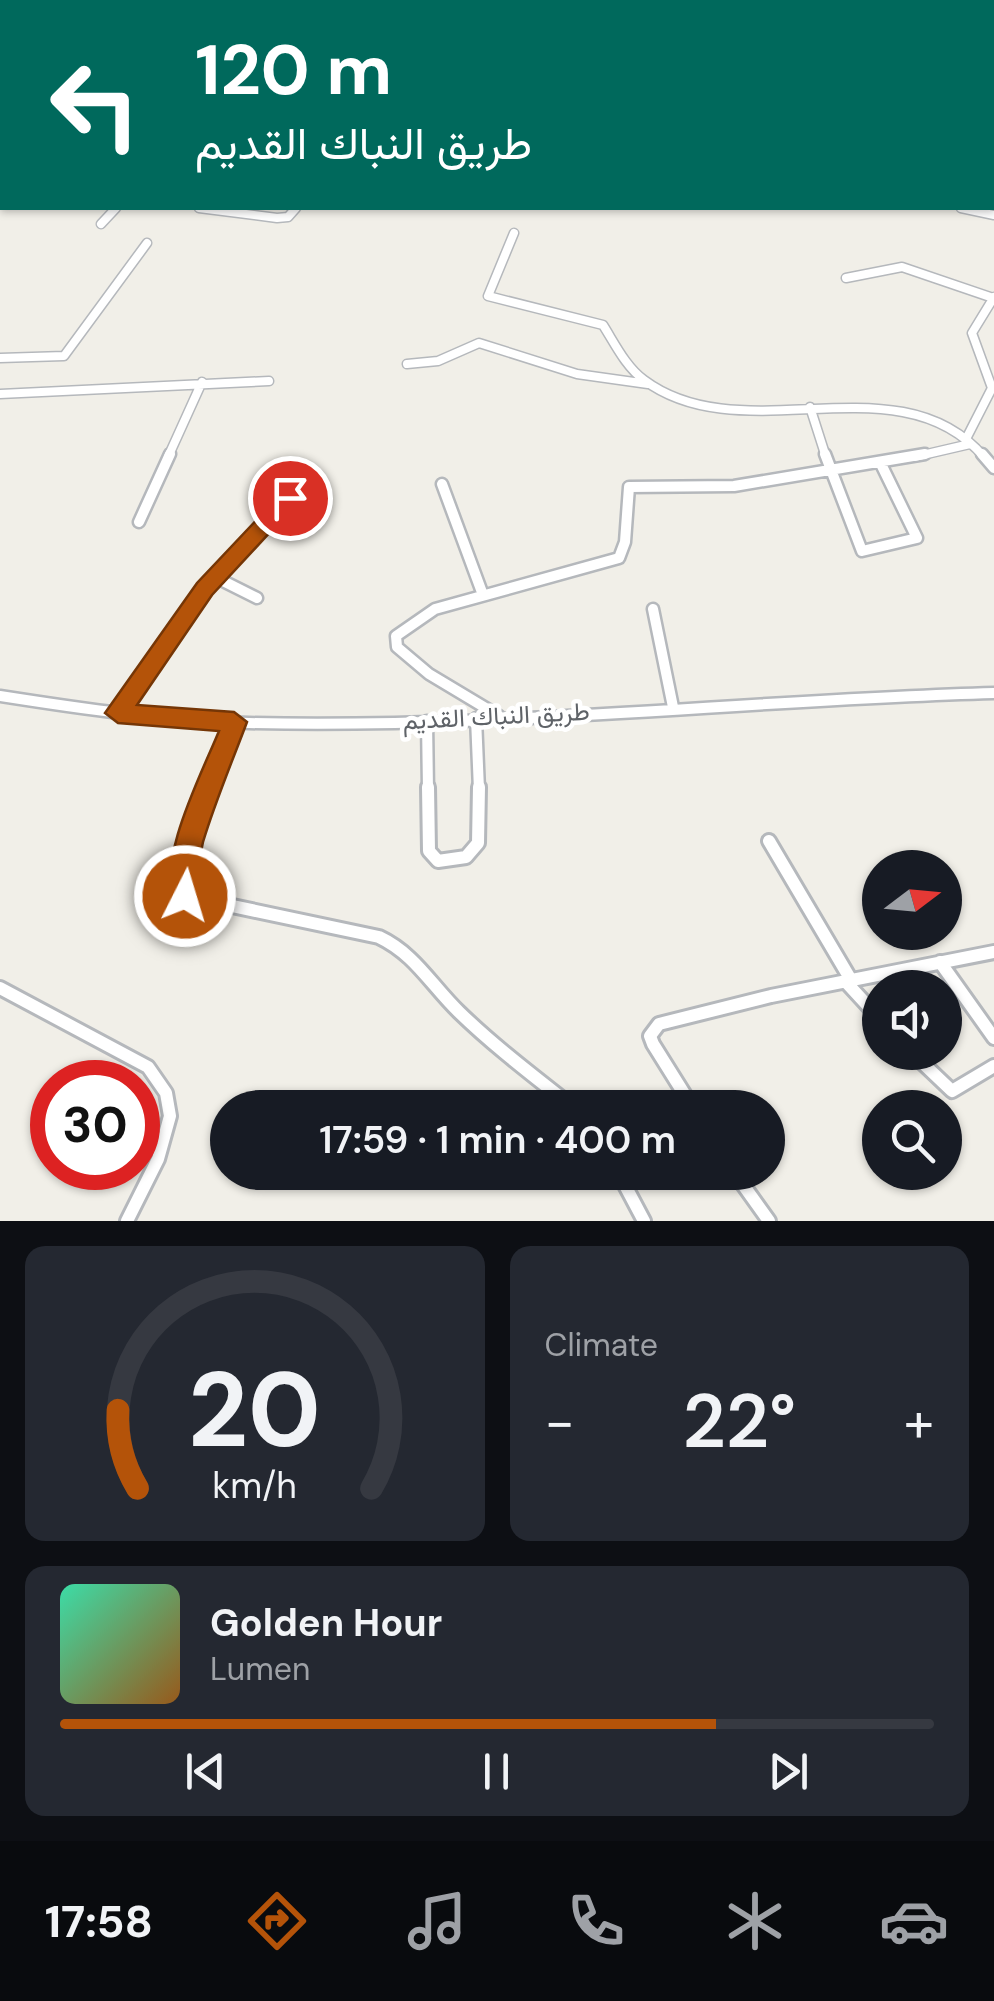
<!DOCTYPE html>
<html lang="en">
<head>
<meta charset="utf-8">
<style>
	body { margin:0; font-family:"DM Sans",Vazirmatn,sans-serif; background:#242831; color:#f1f3f6; height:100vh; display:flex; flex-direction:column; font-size:38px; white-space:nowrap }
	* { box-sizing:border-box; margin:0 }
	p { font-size:32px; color:#9ea1a6 }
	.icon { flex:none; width:55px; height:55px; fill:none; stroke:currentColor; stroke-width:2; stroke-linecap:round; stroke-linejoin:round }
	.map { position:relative; height:1221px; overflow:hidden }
	.panel { display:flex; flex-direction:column; gap:25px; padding:25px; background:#0d0f14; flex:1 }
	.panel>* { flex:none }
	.banner { position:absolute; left:0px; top:0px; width:995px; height:210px; box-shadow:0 2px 8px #0004; background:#00695c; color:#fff; overflow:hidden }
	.needle { width:65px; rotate:74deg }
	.tools { position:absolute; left:862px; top:850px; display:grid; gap:20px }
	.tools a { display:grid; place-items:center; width:100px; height:100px; border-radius:50%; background:#171b24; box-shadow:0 2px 8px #0004; font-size:50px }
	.speed { position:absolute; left:30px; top:1060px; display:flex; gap:20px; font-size:50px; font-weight:700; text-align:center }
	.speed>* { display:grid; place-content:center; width:130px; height:130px; border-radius:50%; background:#171b24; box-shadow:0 2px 8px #0004; line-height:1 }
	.speed .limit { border:15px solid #d22; background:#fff; color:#111 }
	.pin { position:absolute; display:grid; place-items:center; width:85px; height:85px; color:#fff; margin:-42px; border:5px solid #fff; border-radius:50%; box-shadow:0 2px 10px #0007 }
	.me { position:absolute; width:110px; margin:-55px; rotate:5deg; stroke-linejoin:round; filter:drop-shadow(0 0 8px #0008) }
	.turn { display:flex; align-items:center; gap:35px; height:210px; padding:0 30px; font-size:45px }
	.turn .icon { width:130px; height:130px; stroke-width:2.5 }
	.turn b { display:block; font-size:70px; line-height:85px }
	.big { font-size:75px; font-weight:600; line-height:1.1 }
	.panel .tile { flex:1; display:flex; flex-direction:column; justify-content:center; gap:15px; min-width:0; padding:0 35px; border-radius:20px; background:#242831 }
	.panel .dial { align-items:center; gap:0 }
	.dial svg { height:260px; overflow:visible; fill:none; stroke:#363941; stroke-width:7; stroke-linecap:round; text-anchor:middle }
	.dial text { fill:#f1f3f6; stroke:none }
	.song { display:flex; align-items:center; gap:30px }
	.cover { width:120px; height:120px; border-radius:15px; background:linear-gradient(135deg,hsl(160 70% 55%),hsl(30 70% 35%)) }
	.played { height:10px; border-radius:5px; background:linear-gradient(90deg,#b45309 75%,#363941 75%) }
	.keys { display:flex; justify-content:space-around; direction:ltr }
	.heat { display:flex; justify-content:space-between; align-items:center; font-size:55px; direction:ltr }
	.panel .tiles { flex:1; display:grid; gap:25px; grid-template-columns:1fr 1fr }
	.tile:last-child { grid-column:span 2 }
	.trip { position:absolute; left:210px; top:1090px; width:575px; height:100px; border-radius:50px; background:#171b24; box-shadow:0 2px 8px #0004; font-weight:600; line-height:100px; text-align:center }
	.menu { display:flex; height:160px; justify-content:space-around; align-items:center; background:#090b0e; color:#9ea1a6 }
	.menu .icon { width:70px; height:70px }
	.menu .on { color:#b45309 }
	.menu b { font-size:45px; color:#f1f3f6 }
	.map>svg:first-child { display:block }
</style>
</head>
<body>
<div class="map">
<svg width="994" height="1221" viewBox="0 0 994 1221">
	<rect width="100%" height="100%" fill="#f1efe8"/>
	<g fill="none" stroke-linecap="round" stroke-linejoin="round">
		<defs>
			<path id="minor-far3" d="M136,0l11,2"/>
			<path id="minor-far2" d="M199,208l78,10 11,-1 8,-9
				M961,208l33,7
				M101,224l15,-16
				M514,233l-26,63 115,29c12,19 23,42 41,55 99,74 255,-23 340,77
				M846,278l56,-11 91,31
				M0,358l64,-2 83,-113
				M407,364l31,-3 41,-18 98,31 71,10
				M0,394l269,-13
				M810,407l16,50
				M967,437l25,-49 -20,-55 22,-36
				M168,457l34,-75
				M914,457l56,-13"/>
			<path id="minor-far1" d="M825,454l37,97 55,-13 -36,-74
				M982,454l12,14
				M442,484l41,111
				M139,522l31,-68
				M215,577l42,21
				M653,609l20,98
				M0,696c83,13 165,25 249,27 249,6 497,-23 745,-30
				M117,713l87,-124 86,-91
				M499,716l-70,-42 -32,-27 -1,-11 39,-27 184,-51 6,-16 4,-55 105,-1 191,-32
				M476,718l3,72
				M427,721l1,69
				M205,790l29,-68"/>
			<path id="minor" d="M206,787l-21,70v39l194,41c36,17 52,48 80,75 36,35 76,65 115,96
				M428,787l1,64 9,10 28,-4 12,-14 1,-56
				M769,841l82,139
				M940,962l54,76
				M845,981l35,38
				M0,988l148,79 18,26 4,23 -12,43 -31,62
				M911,1052l41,39 42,-25
				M693,1108l-40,-64 -3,-8 9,-12 112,-28 223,-44
				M618,1172l26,49
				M734,1172l35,49"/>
			<path id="tertiary" d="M0,34l2,1v4h-2z"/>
			<path id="trunk" d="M0,158h2v10h-2z
				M0,178h2v10l-2,1z"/>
		</defs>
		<!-- minor-far3 casing -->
		<use href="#minor-far3" stroke="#b5b8bc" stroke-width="9"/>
		<!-- minor-far2 casing -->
		<use href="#minor-far2" stroke="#b5b8bc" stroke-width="11"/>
		<!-- minor-far1 casing -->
		<use href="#minor-far1" stroke="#b5b8bc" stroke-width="15"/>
		<!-- minor casing -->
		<use href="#minor" stroke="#b5b8bc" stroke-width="18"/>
		<!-- tertiary casing -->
		<use href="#tertiary" stroke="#b5b8bc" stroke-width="6"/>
		<!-- trunk casing -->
		<use href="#trunk" stroke="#f9ab00" stroke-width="4"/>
		<!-- minor-far3 -->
		<use href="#minor-far3" stroke="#fff" stroke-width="6"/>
		<!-- minor-far2 -->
		<use href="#minor-far2" stroke="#fff" stroke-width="8"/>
		<!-- minor-far1 -->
		<use href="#minor-far1" stroke="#fff" stroke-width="10"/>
		<!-- minor -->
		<use href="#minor" stroke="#fff" stroke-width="12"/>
		<!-- tertiary -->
		<use href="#tertiary" fill="#fff" fill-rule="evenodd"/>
		<!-- trunk -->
		<use href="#trunk" fill="#feeaa1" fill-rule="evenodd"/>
	</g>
	<!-- route -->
	<path fill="#b45309" stroke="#753606" stroke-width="2.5" d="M290,491l7,2v10l-85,92 -75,110 97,7 13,10c-15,40 -32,80 -44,120 -5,20 -1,45 -8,63l-10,3 -10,-3c-20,-43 27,-132 44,-174l-101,-8 -13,-10 92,-130 85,-90z"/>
	<g text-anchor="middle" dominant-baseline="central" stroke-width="9" stroke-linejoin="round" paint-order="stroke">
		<!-- street labels -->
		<g font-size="25" fill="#5f6368" stroke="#fff">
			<text transform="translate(496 716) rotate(-3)">طريق النباك القديم</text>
		</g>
	</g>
</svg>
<div class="tools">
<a><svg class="needle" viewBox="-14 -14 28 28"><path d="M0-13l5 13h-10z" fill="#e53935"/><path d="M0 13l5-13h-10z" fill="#9ea1a6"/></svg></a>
<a><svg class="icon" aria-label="sound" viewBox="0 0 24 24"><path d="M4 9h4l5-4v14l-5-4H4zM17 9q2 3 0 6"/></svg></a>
<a><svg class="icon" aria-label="search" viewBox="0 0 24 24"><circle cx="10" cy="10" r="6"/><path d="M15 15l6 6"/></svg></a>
</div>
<div class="speed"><div class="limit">30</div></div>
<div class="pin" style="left:290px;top:498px;background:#d93025"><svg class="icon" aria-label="arrive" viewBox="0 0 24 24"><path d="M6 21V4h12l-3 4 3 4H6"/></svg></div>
<svg class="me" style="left:185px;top:896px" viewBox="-20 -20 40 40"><circle r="17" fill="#b45309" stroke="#fff" stroke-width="3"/><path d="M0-11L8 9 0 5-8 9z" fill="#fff"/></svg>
<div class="trip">17:59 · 1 min · 400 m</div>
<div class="banner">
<div class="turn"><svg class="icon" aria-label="left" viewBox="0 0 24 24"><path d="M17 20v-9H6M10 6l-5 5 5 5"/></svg><div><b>120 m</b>طريق النباك القديم</div></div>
</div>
</div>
<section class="panel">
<div class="tiles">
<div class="tile dial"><svg viewBox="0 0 100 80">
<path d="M14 69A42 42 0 1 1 86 69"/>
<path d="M14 69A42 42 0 0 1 8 45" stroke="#b45309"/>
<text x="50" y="56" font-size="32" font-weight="700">20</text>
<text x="50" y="72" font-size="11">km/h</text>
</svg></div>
<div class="tile"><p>Climate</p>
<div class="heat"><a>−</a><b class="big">22°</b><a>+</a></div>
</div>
<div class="tile">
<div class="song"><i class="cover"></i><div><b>Golden Hour</b><p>Lumen</p></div></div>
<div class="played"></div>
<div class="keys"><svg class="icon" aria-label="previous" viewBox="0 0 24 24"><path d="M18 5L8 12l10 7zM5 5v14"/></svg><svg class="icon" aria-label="pause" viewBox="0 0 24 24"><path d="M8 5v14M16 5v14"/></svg><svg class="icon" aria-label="next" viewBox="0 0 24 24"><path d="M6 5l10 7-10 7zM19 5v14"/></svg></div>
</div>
</div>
</section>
<nav class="menu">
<b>17:58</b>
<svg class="icon on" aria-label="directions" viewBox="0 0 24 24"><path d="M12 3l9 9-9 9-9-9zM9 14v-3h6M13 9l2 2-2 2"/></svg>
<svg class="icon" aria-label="music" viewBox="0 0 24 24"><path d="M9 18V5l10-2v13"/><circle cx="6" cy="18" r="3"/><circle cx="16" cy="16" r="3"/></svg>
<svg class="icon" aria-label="phone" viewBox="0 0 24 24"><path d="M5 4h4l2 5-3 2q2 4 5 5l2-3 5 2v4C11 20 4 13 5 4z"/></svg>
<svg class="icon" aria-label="climate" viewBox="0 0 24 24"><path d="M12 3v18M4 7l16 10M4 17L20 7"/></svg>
<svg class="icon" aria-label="car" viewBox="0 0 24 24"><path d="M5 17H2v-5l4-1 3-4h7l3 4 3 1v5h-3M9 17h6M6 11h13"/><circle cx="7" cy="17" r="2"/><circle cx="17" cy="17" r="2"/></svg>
</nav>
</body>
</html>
